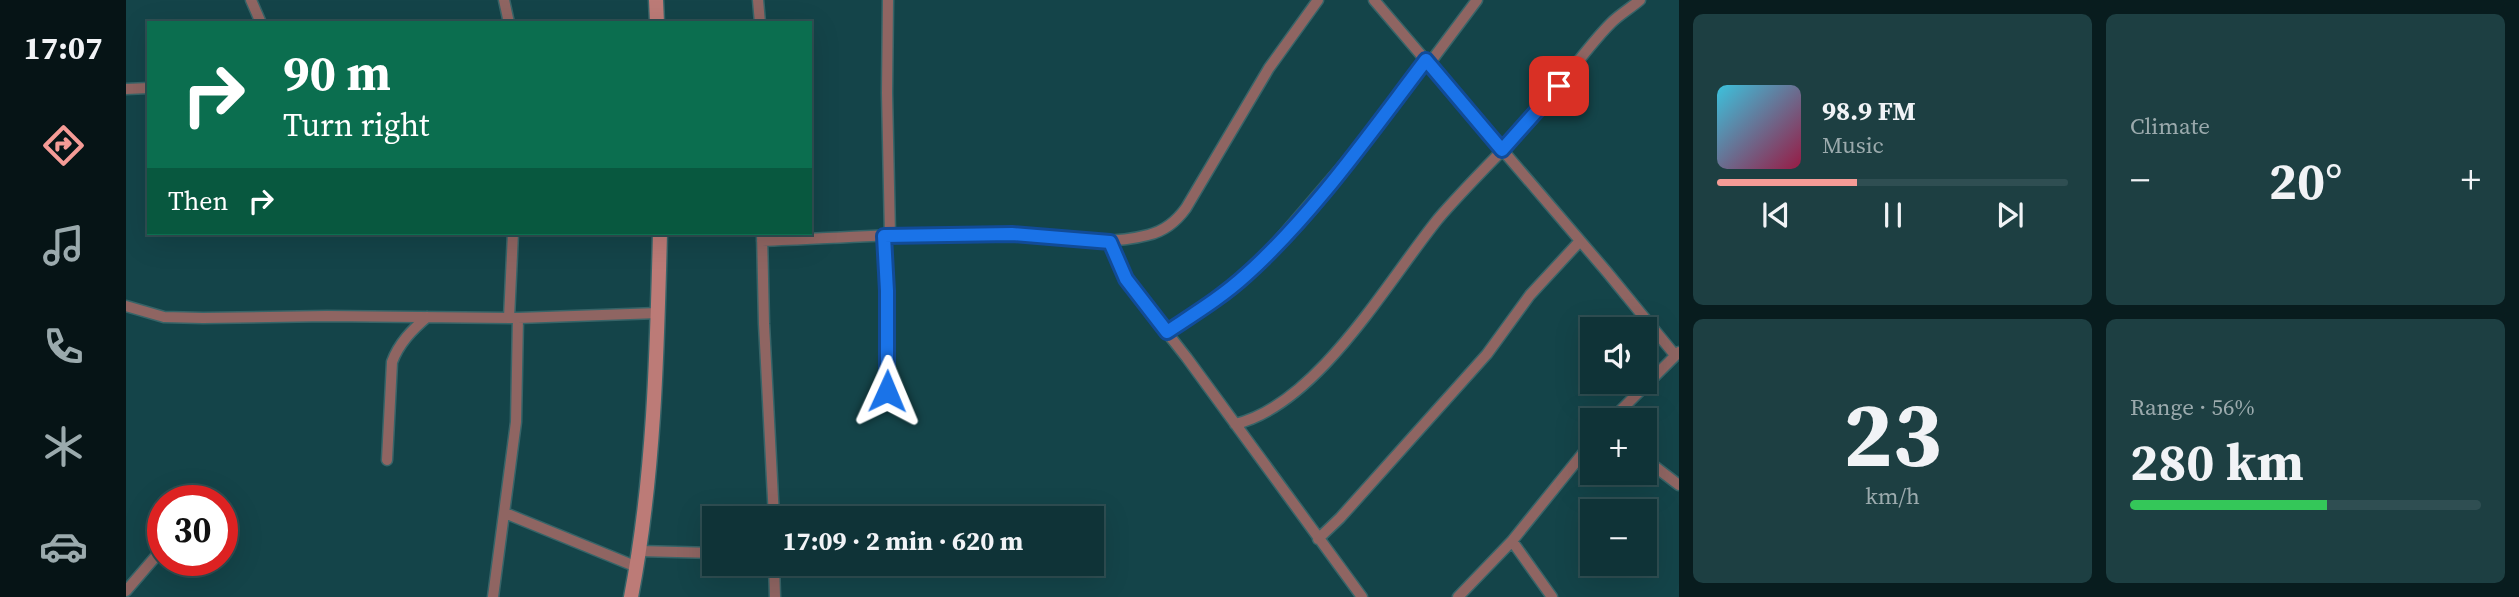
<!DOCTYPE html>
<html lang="en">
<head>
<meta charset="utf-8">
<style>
	body { margin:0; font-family:"Source Serif 4",serif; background:#1d3f42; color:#f1f3f6; height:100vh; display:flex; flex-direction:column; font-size:26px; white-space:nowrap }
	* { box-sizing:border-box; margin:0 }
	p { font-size:23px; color:#9baaad }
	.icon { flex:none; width:38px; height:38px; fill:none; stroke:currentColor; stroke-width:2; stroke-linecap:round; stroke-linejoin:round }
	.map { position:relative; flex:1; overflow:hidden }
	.drawer { display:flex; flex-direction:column; gap:14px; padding:14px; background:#081c1e; width:840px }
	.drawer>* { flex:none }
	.top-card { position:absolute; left:21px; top:21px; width:665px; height:214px; border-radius:0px; box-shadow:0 7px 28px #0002,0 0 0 2px #2f4e52; background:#0b6e4f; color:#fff; overflow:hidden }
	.tools { position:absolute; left:1454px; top:317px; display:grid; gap:14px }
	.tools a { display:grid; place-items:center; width:77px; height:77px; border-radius:0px; background:#0f3337; box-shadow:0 7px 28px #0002,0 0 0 2px #2f4e52; font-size:35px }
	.speed { position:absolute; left:21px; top:485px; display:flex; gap:14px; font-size:35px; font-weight:700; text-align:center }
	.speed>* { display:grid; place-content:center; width:91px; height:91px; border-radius:50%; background:#0f3337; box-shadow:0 7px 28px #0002,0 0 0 2px #2f4e52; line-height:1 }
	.speed .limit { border:10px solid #d22; background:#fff; color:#111 }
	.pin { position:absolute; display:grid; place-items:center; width:60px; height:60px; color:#fff; margin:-30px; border-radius:14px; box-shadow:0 4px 10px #0006 }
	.me { position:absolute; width:77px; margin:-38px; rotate:1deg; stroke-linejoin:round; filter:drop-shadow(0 0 5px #0008) }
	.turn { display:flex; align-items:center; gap:24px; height:147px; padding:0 21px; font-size:32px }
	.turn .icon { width:91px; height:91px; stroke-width:2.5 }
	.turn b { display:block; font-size:49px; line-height:60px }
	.then { display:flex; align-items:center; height:66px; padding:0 21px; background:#0003; gap:14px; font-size:26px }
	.big { font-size:52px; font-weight:700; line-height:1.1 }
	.drawer .card { flex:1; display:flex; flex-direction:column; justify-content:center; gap:10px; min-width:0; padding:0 24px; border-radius:10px; background:#1d3f42 }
	.drawer .dial { align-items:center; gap:0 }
	.dial b { font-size:91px; line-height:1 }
	.song { display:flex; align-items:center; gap:21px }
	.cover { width:84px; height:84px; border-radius:10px; background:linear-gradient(135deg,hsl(190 70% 55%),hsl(340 70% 35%)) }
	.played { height:7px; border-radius:4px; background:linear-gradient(90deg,#f59b96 40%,#2f4e52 40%) }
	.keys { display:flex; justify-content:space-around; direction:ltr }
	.heat { display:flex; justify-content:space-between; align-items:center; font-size:38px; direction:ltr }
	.charge { height:10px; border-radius:5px; background:linear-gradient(90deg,#34c759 56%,#2f4e52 0) }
	.drawer .tiles { flex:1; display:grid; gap:14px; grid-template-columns:repeat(2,1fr) }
	.trip { position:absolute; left:576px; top:506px; width:402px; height:70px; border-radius:0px; background:#0f3337; box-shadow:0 7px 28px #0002,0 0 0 2px #2f4e52; font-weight:700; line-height:70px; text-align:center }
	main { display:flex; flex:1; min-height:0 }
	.dock { display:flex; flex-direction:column; width:126px; justify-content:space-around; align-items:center; background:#061416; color:#9baaad }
	.dock .icon { width:49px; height:49px }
	.dock .current { color:#f59b96 }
	.dock b { font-size:32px; color:#f1f3f6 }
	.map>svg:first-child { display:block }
</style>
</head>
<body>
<main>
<nav class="dock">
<b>17:07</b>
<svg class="icon current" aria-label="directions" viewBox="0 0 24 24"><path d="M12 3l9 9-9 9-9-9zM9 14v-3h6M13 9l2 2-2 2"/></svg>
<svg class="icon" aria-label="music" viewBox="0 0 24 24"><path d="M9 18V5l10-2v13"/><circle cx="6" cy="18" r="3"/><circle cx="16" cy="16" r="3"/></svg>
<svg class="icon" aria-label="phone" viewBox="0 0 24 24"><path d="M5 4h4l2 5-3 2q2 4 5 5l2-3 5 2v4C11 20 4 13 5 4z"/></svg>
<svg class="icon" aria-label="climate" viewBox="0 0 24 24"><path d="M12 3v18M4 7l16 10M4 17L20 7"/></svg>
<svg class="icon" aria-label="car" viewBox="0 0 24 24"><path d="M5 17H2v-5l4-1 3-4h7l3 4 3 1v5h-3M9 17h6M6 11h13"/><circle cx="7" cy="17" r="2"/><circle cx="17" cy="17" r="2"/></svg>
</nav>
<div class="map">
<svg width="1553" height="597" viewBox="0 0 1553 597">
	<rect width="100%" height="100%" fill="#144449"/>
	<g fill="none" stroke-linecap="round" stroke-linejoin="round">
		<defs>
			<path id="street" d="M125,0l10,23
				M378,0l5,23
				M632,0l2,23
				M762,0l-1,93 3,142
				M1248,0l233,272 68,83
				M1303,64l48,-64
				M0,89l23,-1
				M636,233l2,91 10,194
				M758,235l3,56v100
				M636,241c79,-3 158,-9 237,-7 50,1 100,14 149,1 17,-4 28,-13 38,-27l83,-140 49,-68
				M984,242l10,26 12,20 55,70 175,239
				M0,306l38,11 39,1 124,-2 191,2 140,-5
				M383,318l4,-85
				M1041,332l61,-42 32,-28 91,-106 75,-96
				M1485,420l68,-68
				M1109,424c82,-19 152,-142 203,-205 30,-35 64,-67 95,-101 27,-30 49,-66 78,-95 9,-9 20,-15 29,-23
				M1519,459l34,26
				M261,460l5,-98c7,-19 20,-32 35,-45
				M379,513l132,54
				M1192,539l22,-21 147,-164 43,-59 50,-54
				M1386,541l40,56
				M514,551l74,2
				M648,564l1,33
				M0,591l37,-43
				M367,597l23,-175 2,-104
				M1332,597l54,-56 80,-99"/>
			<path id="secondary" d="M530,0l1,23
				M505,597c23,-119 26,-243 29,-364"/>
		</defs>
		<!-- street casing -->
		<use href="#street" stroke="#376468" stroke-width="13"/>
		<!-- secondary casing -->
		<use href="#secondary" stroke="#376468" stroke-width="17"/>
		<!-- street -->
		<use href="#street" stroke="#8f6562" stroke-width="10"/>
		<!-- secondary -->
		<use href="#secondary" stroke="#bc7b77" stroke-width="14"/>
	</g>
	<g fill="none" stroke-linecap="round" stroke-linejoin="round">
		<defs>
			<path id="route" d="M761,391v-100l-3,-55 128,-2 98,8 16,37 41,53c27,-18 55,-35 79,-57 67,-60 125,-143 180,-215l76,90 57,-64"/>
		</defs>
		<!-- route casing -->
		<use href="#route" stroke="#114b97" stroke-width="18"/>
		<!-- route -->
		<use href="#route" stroke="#1a73e8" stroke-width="12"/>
	</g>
</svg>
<div class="tools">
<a><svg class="icon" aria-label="sound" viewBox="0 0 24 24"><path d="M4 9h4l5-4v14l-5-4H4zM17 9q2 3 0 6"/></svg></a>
<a>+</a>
<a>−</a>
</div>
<div class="speed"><div class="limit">30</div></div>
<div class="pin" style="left:1433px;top:86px;background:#d93025"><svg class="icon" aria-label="arrive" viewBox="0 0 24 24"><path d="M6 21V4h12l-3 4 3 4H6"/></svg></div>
<svg class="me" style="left:761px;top:391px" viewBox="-20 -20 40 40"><path d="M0-17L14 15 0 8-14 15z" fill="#1a73e8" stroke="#fff" stroke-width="4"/></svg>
<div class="trip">17:09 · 2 min · 620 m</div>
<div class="top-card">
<div class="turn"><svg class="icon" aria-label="right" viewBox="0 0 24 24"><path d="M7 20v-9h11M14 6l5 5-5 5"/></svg><div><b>90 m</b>Turn right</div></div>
<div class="then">Then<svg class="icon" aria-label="right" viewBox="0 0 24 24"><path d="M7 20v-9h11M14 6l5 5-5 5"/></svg></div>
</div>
</div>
<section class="drawer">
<div class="tiles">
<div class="card">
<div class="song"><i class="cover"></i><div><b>98.9 FM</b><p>Music</p></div></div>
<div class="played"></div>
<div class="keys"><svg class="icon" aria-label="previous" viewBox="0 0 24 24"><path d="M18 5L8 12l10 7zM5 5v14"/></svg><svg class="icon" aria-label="pause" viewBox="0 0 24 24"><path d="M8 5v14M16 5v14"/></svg><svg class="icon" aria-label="next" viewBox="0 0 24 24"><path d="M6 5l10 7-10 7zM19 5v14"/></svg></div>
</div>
<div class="card"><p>Climate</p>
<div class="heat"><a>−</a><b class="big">20°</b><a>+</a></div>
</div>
<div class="card dial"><b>23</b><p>km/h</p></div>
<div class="card"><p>Range · 56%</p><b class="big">280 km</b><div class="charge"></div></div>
</div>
</section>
</main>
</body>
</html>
